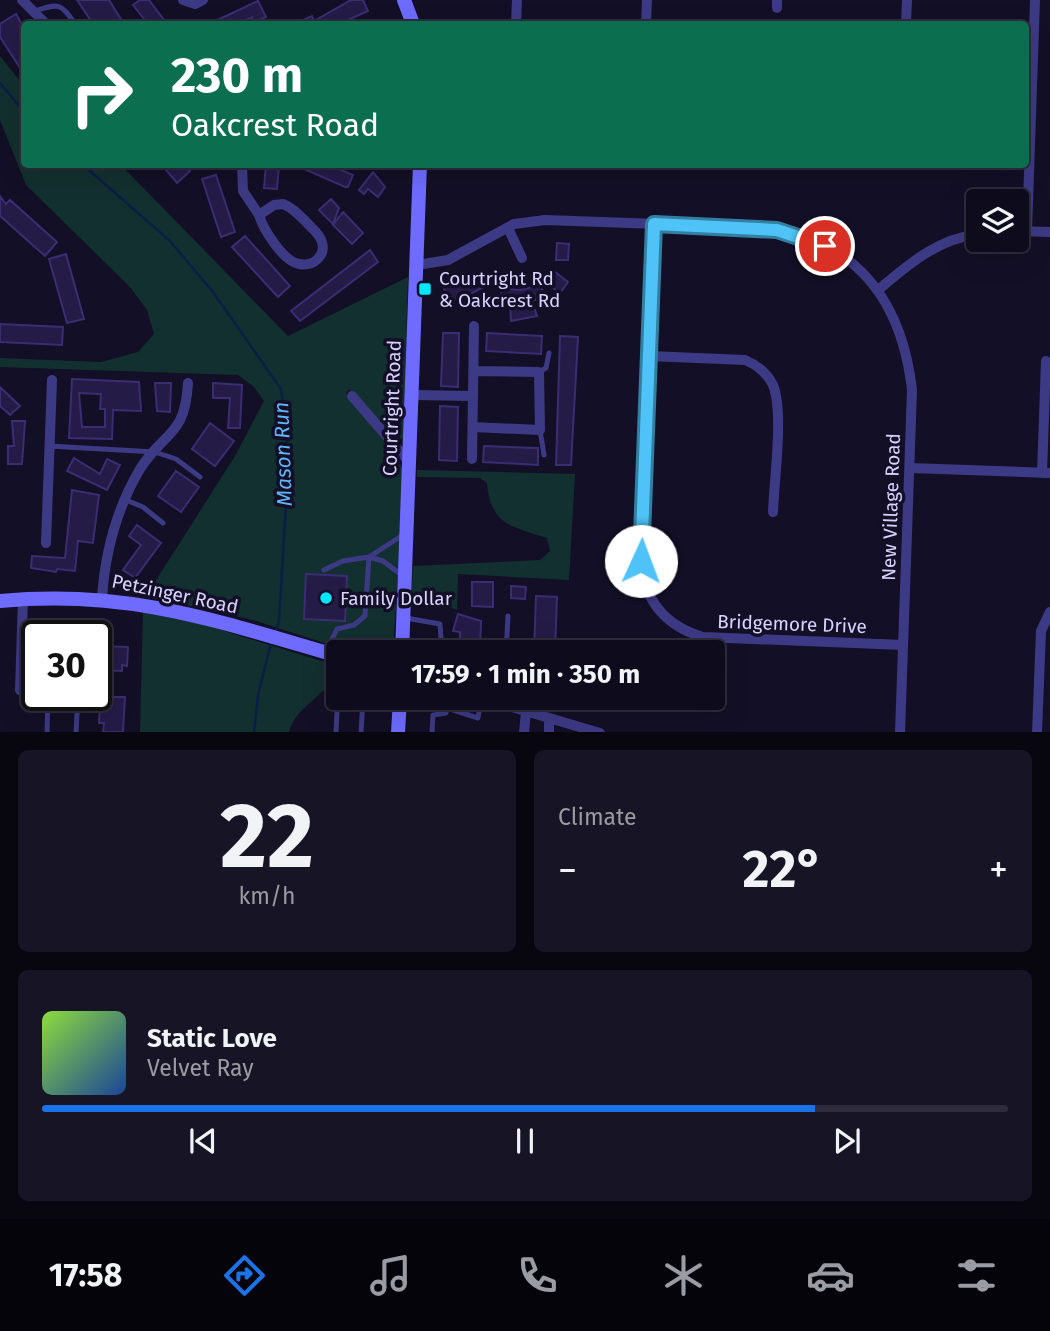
<!DOCTYPE html>
<html lang="en">
<head>
<meta charset="utf-8">
<style>
	body { margin:0; font-family:"Fira Sans",sans-serif; background:#171425; color:#f1f3f6; height:100vh; display:flex; flex-direction:column; font-size:26px; white-space:nowrap }
	* { box-sizing:border-box; margin:0 }
	p { font-size:23px; color:#9b9ba3 }
	.icon { flex:none; width:38px; height:38px; fill:none; stroke:currentColor; stroke-width:2; stroke-linecap:round; stroke-linejoin:round }
	.map { position:relative; height:732px; overflow:hidden }
	.panel { display:flex; flex-direction:column; gap:18px; padding:18px; background:#08060f; flex:1 }
	.panel>* { flex:none }
	.hud { position:absolute; left:21px; top:21px; width:1008px; height:147px; border-radius:7px; box-shadow:0 7px 28px #0002,0 0 0 2px #2e2b3b; background:#0b6e4f; color:#fff; overflow:hidden }
	.controls { position:absolute; left:966px; top:189px; display:grid; gap:14px }
	.controls a { display:grid; place-items:center; width:63px; height:63px; border-radius:7px; background:#0e0b1c; box-shadow:0 7px 28px #0002,0 0 0 2px #2e2b3b; font-size:35px }
	.speed { position:absolute; left:21px; top:620px; display:flex; gap:14px; font-size:35px; font-weight:700; text-align:center }
	.speed>* { display:grid; place-content:center; width:91px; height:91px; border-radius:50%; background:#0e0b1c; box-shadow:0 7px 28px #0002,0 0 0 2px #2e2b3b; line-height:1 }
	.speed .limit { border:4px solid #111; border-radius:10px; background:#fff; color:#111 }
	.pin { position:absolute; display:grid; place-items:center; width:60px; height:60px; color:#fff; margin:-30px; border:4px solid #fff; border-radius:50%; box-shadow:0 2px 7px #0007 }
	.me { position:absolute; width:77px; margin:-38px; rotate:2deg; stroke-linejoin:round; filter:drop-shadow(0 0 5px #0008) }
	.turn { display:flex; align-items:center; gap:24px; height:147px; padding:0 35px; font-size:32px }
	.turn .icon { width:91px; height:91px; stroke-width:2.5 }
	.turn b { display:block; font-size:49px; line-height:60px }
	.big { font-size:52px; font-weight:700; line-height:1.1 }
	.panel .widget { flex:1; display:flex; flex-direction:column; justify-content:center; gap:10px; min-width:0; padding:0 24px; border-radius:10px; background:#171425 }
	.panel .dial { align-items:center; gap:0 }
	.dial b { font-size:91px; line-height:1 }
	.song { display:flex; align-items:center; gap:21px }
	.cover { width:84px; height:84px; border-radius:10px; background:linear-gradient(135deg,hsl(90 70% 55%),hsl(220 70% 35%)) }
	.played { height:7px; border-radius:4px; background:linear-gradient(90deg,#1a73e8 80%,#2e2b3b 80%) }
	.keys { display:flex; justify-content:space-around; direction:ltr }
	.heat { display:flex; justify-content:space-between; align-items:center; font-size:38px; direction:ltr }
	.panel .tiles { flex:1; display:grid; gap:18px; grid-template-columns:1fr 1fr }
	.widget:last-child { grid-column:span 2 }
	.trip { position:absolute; left:326px; top:640px; width:399px; height:70px; border-radius:7px; background:#0e0b1c; box-shadow:0 7px 28px #0002,0 0 0 2px #2e2b3b; font-weight:700; line-height:70px; text-align:center }
	.tab-bar { display:flex; height:112px; justify-content:space-around; align-items:center; background:#06040b; color:#9b9ba3 }
	.tab-bar .icon { width:49px; height:49px }
	.tab-bar .on { color:#1a73e8 }
	.tab-bar b { font-size:32px; color:#f1f3f6 }
	.map>svg:first-child { display:block }
</style>
</head>
<body>
<div class="map">
<svg width="1050" height="733" viewBox="0 0 1050 733">
	<rect width="100%" height="100%" fill="#130f26"/>
	<!-- green -->
	<path fill="#12302f" d="M0,56l24,30v78l97,1 167,171 120,-59 -5,162 -7,1 -47,-51 -3,5 49,57 9,23 -11,179h-38l-102,-33 -107,-24 89,-140 29,-55 -10,-14 -16,-12 -238,-8v-9l101,4 37,-10 16,-18 -7,-24 -17,-23 -104,-102 -26,-65z
		M417,470l158,4 -6,106 -111,-6 -1,36 -46,-15 2,-29 127,-6 10,-9 -3,-13c-34,-11 -57,-13 -60,-55l-7,-5 -63,-1z
		M143,611l55,12 140,43c-5,28 -42,38 -49,66l-149,1z"/>
	<g fill="none" stroke-linecap="round" stroke-linejoin="round">
		<!-- stream -->
		<path stroke="#0a1f44" stroke-width="2.5" d="M0,83l24,29
			M82,164l88,77 43,51 68,97 4,26 3,55 -9,151 -4,13
			M254,733l4,-38 13,-52"/>
	</g>
	<!-- building -->
	<path fill="#241b47" stroke="#3b2d73" stroke-width="2" fill-rule="evenodd" d="M77,0h32l15,24h-31z
		M140,0h9l18,24h-19l-15,-19z
		M351,0h12l5,11 -29,13h-45l18,-8 2,5z
		M258,1l8,16 -12,5 -2,-5 -15,7h-28z
		M16,14l8,14v46l-24,-37v-13z
		M161,164h22l7,7 -13,12z
		M266,164h13l-2,25 -13,-1z
		M293,164h34l26,11 -5,12h-3z
		M373,172l12,15 -7,10 -10,-8 -4,5 -5,-4z
		M216,175l19,57 -14,5 -19,-58z
		M0,196l6,8 4,-4 47,42 -12,14 -45,-40z
		M331,199l8,9 -6,16 -14,-14z
		M343,212l20,21 -11,11 -19,-19z
		M245,236l45,50 -12,11 -46,-50z
		M557,243l12,1 -1,16h-12z
		M370,250l8,12 -78,59 -9,-10z
		M66,254l18,65 -17,4 -18,-64z
		M554,271l14,11 -8,11 -15,-11z
		M485,272l6,11 -28,15 -16,3 -3,-14 20,-5z
		M541,285l3,12 -12,4 5,15 -26,5 -1,-20 -10,-1 2,-12 18,2z
		M0,324l63,3 -1,18 -62,-3z
		M443,333h16l-1,54 -17,-1z
		M487,333l55,3 -1,18 -55,-3z
		M560,336l18,1 -7,128h-15z
		M72,379l67,3 2,29 -28,-1 -1,29 -43,-1zM79,393l22,1 -1,15h5v18h-23z
		M155,383h16l-1,29 -13,-1z
		M213,383l29,2 -2,43h-12l2,-30h-17z
		M0,387l20,19 -10,9 -10,-9z
		M440,406l18,1 -1,54 -18,-1z
		M12,421h13l-3,43h-14v-18h6z
		M210,423l24,18 -19,25 -23,-17z
		M484,446l54,2v17l-55,-3z
		M74,458l26,16 7,-15 13,6 -13,25 -40,-19z
		M176,471l23,16 -18,25 -23,-16z
		M72,490l27,5 -6,48 -15,-2 -3,30 -18,-2 -1,3 -25,-4 1,-12 33,2z
		M137,525l24,18 -26,35 -12,-8 18,-25 -12,-9z
		M306,574l41,2 -2,45 -41,-2z
		M472,582h21v25l-21,-1z
		M511,586l15,1 -1,12 -14,-1z
		M536,596l21,1 -2,55h-21z
		M458,614l23,7 -1,32h-20v-21l-7,-1z
		M101,646l27,1 -1,19 -5,-1v6l-21,-1v-9l-5,-1v-13z
		M106,697h19l-2,35h-20l1,-9h-5l1,-21h6z"/>
	<g fill="none" stroke-linecap="round" stroke-linejoin="round">
		<!-- lane -->
		<path stroke="#3d3a85" stroke-width="5" d="M35,11c24,-8 26,-8 40,13
			M539,372l7,-4 3,-15
			M540,430l4,25
			M49,446l106,6 21,7 24,18
			M126,500l17,7 20,16
			M369,557l14,4 20,15
			M324,570l19,-9 26,-4 34,-22
			M406,618l34,6 2,29
			M326,651l11,-22 17,-4 11,-9 4,-59
			M506,653l2,-37
			M20,690l17,1
			M447,708l31,10 3,-20
			M47,733l1,-38
			M76,733l2,-38
			M336,733l2,-43
			M361,733l2,-35
			M432,733l1,-18 13,-2 2,-15"/>
		<!-- street -->
		<path stroke="#3d3a85" stroke-width="10" d="M22,0l24,24
			M183,0l12,4 8,-4
			M777,8v-8
			M516,24l1,-24
			M646,24l1,-24
			M906,24l1,-24
			M242,164l1,27 16,24
			M283,204c11,4 18,13 26,21 5,5 11,10 13,17 4,14 -9,25 -23,22 -16,-3 -36,-35 -40,-49l15,-10z
			M654,224l-13,337c3,39 24,65 62,76l200,8
			M508,228l14,30
			M1017,231l33,1
			M1027,231l8,-231
			M417,265l31,-5 66,-36 31,-4c47,2 93,3 139,5 32,1 65,-1 96,5 85,18 123,80 132,160l-12,343
			M878,290c30,-25 59,-51 100,-56
			M649,356l96,4c12,5 22,13 28,25 11,27 1,96 0,127
			M412,395l61,1
			M352,396l57,66
			M473,427l67,3 -1,-58 -64,-1
			M472,459l2,-133
			M910,468l140,5
			M1042,473l4,-112
			M46,543l6,-163
			M102,598c3,-45 15,-90 38,-129 25,-39 45,-32 48,-86
			M20,690l3,-91
			M482,698l118,35
			M549,718v15
			M524,733l2,-22
			M1037,733l4,-102 9,-19"/>
		<!-- secondary -->
		<path stroke="#6f6bff" stroke-width="14" d="M404,0l9,24
			M0,601c129,-12 217,20 338,55
			M402,653l18,-489
			M398,733l2,-35"/>
	</g>
	<g fill="none" stroke-linecap="round" stroke-linejoin="round">
		<defs>
			<path id="route" d="M641,561l13,-337 123,6 48,16"/>
		</defs>
		<!-- route casing -->
		<use href="#route" stroke="#337fa1" stroke-width="18"/>
		<!-- route -->
		<use href="#route" stroke="#4fc3f7" stroke-width="12"/>
	</g>
	<!-- markers -->
	<g fill="#00e5ff" stroke="#130f26" stroke-width="2.5">
		<rect x="418" y="282" width="14" height="14" rx="3.5"/>
		<circle cx="326" cy="598" r="7"/>
	</g>
	<g text-anchor="middle" dominant-baseline="central" stroke-width="7" stroke-linejoin="round" paint-order="stroke">
		<!-- poi labels -->
		<g font-size="19" fill="#d9d4ff" stroke="#130f26" text-anchor="start">
			<text x="439" y="278">Courtright Rd<tspan x="439" dy="22">&amp; Oakcrest Rd</tspan></text>
			<text x="340" y="598">Family Dollar</text>
		</g>
		<!-- street labels -->
		<g font-size="19" fill="#d9d4ff" stroke="#130f26">
			<text transform="translate(392 408) rotate(-88)">Courtright Road</text>
			<text transform="translate(891 507) rotate(-88)">New Village Road</text>
			<text transform="translate(175 594) rotate(12)">Petzinger Road</text>
			<text transform="translate(792 624) rotate(2)">Bridgemore Drive</text>
		</g>
		<!-- water labels -->
		<g font-size="21" font-style="italic" fill="#62b6ff" stroke="#130f26">
			<text transform="translate(283 454) rotate(-92)">Mason Run</text>
		</g>
	</g>
</svg>
<div class="controls">
<a><svg class="icon" aria-label="layers" viewBox="0 0 24 24"><path d="M12 4l9 5-9 5-9-5zM3 14l9 5 9-5"/></svg></a>
</div>
<div class="speed"><div class="limit">30</div></div>
<div class="pin" style="left:825px;top:246px;background:#d93025"><svg class="icon" aria-label="arrive" viewBox="0 0 24 24"><path d="M6 21V4h12l-3 4 3 4H6"/></svg></div>
<svg class="me" style="left:641px;top:561px" viewBox="-20 -20 40 40"><circle r="19" fill="#fff"/><path d="M0-13L10 11 0 6-10 11z" fill="#4fc3f7"/></svg>
<div class="trip">17:59 · 1 min · 350 m</div>
<div class="hud">
<div class="turn"><svg class="icon" aria-label="right" viewBox="0 0 24 24"><path d="M7 20v-9h11M14 6l5 5-5 5"/></svg><div><b>230 m</b>Oakcrest Road</div></div>
</div>
</div>
<section class="panel">
<div class="tiles">
<div class="widget dial"><b>22</b><p>km/h</p></div>
<div class="widget"><p>Climate</p>
<div class="heat"><a>−</a><b class="big">22°</b><a>+</a></div>
</div>
<div class="widget">
<div class="song"><i class="cover"></i><div><b>Static Love</b><p>Velvet Ray</p></div></div>
<div class="played"></div>
<div class="keys"><svg class="icon" aria-label="previous" viewBox="0 0 24 24"><path d="M18 5L8 12l10 7zM5 5v14"/></svg><svg class="icon" aria-label="pause" viewBox="0 0 24 24"><path d="M8 5v14M16 5v14"/></svg><svg class="icon" aria-label="next" viewBox="0 0 24 24"><path d="M6 5l10 7-10 7zM19 5v14"/></svg></div>
</div>
</div>
</section>
<nav class="tab-bar">
<b>17:58</b>
<svg class="icon on" aria-label="directions" viewBox="0 0 24 24"><path d="M12 3l9 9-9 9-9-9zM9 14v-3h6M13 9l2 2-2 2"/></svg>
<svg class="icon" aria-label="music" viewBox="0 0 24 24"><path d="M9 18V5l10-2v13"/><circle cx="6" cy="18" r="3"/><circle cx="16" cy="16" r="3"/></svg>
<svg class="icon" aria-label="phone" viewBox="0 0 24 24"><path d="M5 4h4l2 5-3 2q2 4 5 5l2-3 5 2v4C11 20 4 13 5 4z"/></svg>
<svg class="icon" aria-label="climate" viewBox="0 0 24 24"><path d="M12 3v18M4 7l16 10M4 17L20 7"/></svg>
<svg class="icon" aria-label="car" viewBox="0 0 24 24"><path d="M5 17H2v-5l4-1 3-4h7l3 4 3 1v5h-3M9 17h6M6 11h13"/><circle cx="7" cy="17" r="2"/><circle cx="17" cy="17" r="2"/></svg>
<svg class="icon" aria-label="filters" viewBox="0 0 24 24"><path d="M4 7h16M4 17h16"/><circle cx="9" cy="7" r="2"/><circle cx="15" cy="17" r="2"/></svg>
</nav>
</body>
</html>
